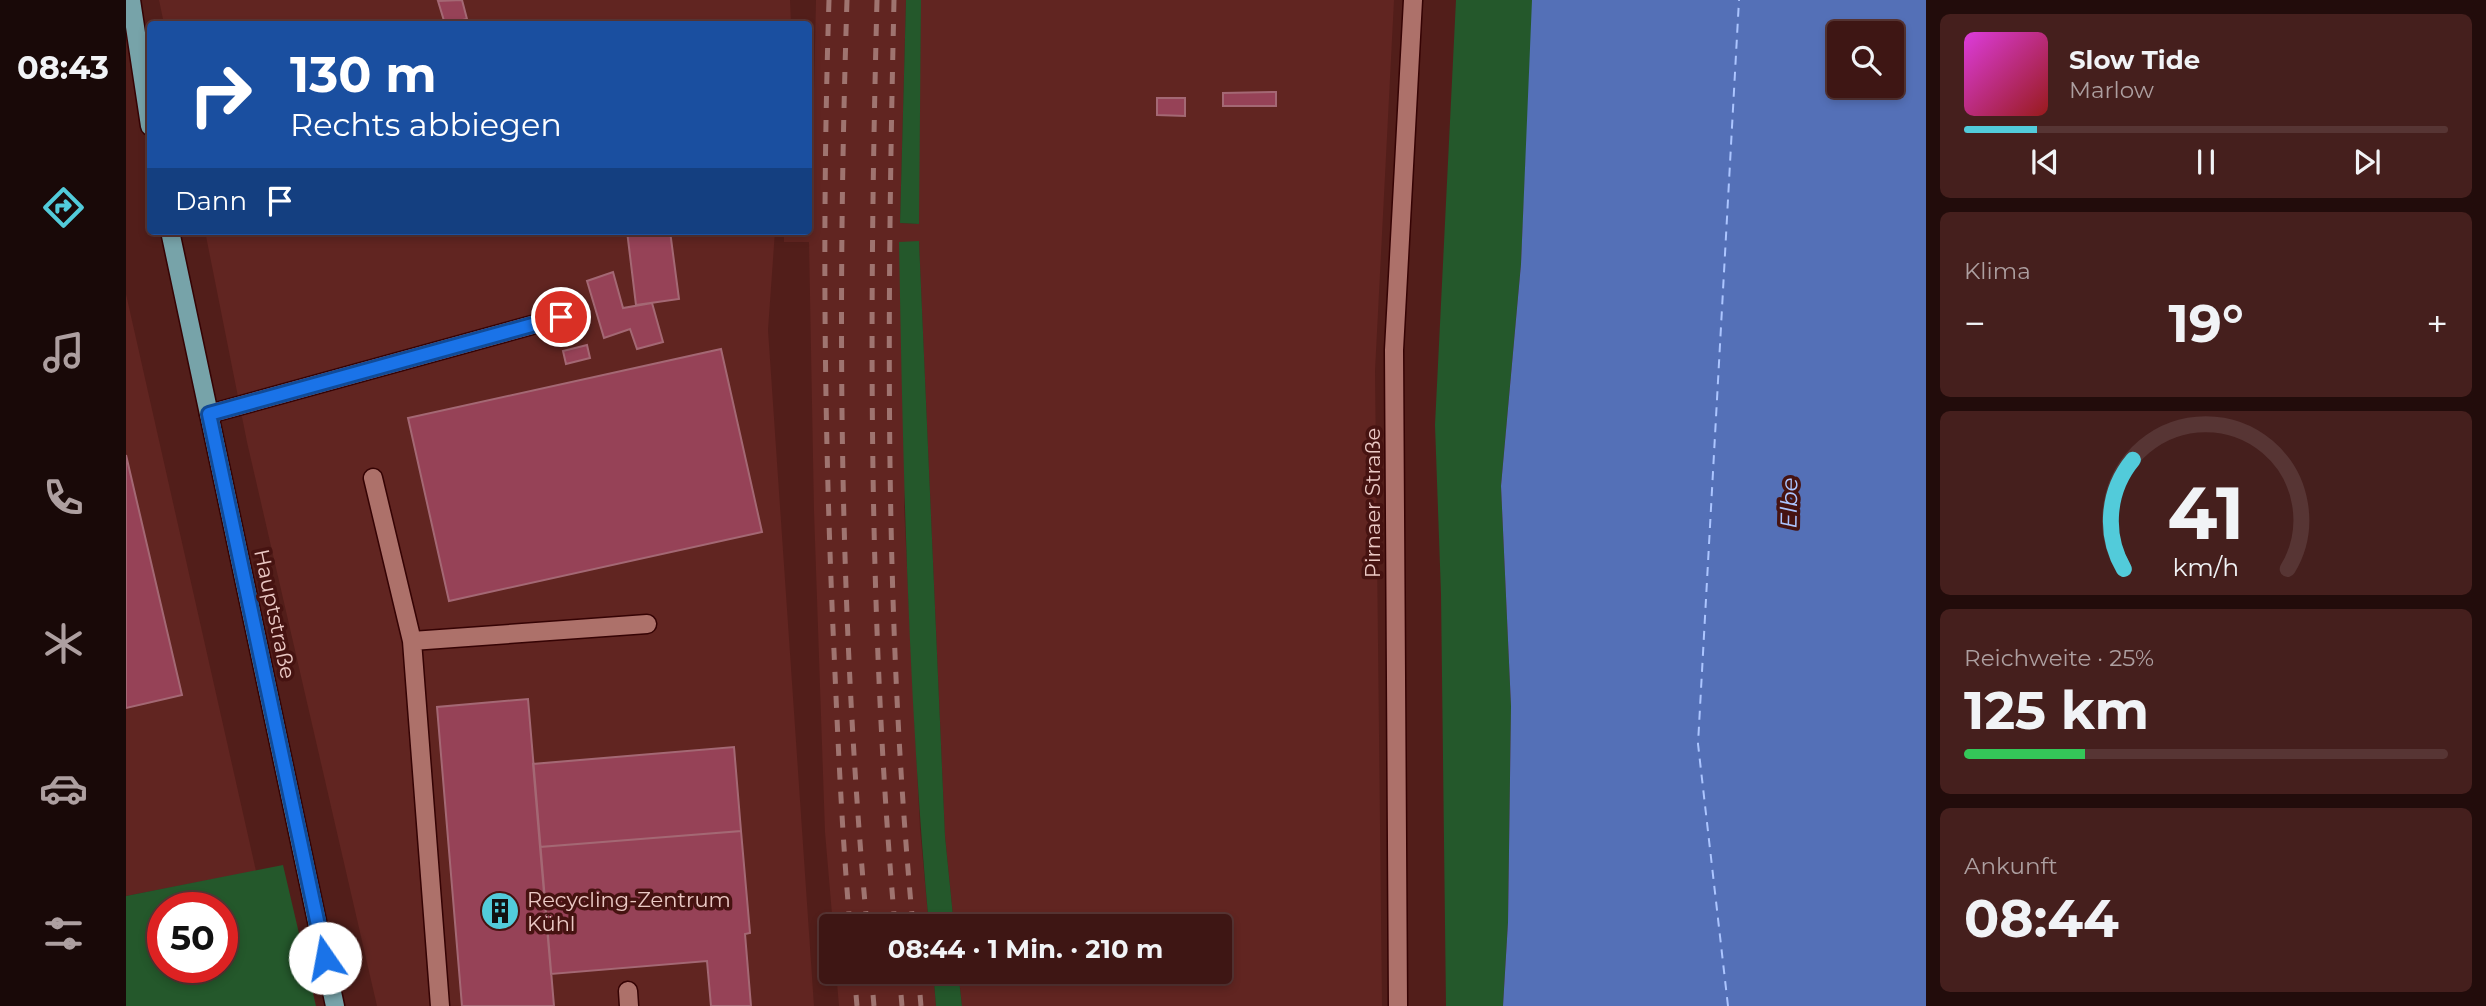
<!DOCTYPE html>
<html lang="de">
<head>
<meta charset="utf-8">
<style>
	body { margin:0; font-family:Montserrat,sans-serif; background:#451f1d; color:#f1f3f6; height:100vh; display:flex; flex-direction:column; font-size:26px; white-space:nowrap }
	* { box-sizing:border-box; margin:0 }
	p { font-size:23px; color:#ad9fa0 }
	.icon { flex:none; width:38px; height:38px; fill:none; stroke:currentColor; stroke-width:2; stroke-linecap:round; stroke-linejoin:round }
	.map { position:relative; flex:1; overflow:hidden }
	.drawer { display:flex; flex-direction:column; gap:14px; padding:14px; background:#220c0b; width:560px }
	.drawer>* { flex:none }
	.banner { position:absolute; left:21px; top:21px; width:665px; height:214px; border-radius:7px; box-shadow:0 4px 10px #0003,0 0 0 2px #573534; background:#1a4fa0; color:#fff; overflow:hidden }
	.buttons { position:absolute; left:1701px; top:21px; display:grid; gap:14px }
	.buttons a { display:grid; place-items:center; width:77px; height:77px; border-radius:7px; background:#3e1614; box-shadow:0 4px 10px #0003,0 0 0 2px #573534; font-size:35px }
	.speed { position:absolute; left:21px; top:892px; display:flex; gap:14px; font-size:35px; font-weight:700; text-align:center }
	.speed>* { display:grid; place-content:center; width:91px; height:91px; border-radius:50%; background:#3e1614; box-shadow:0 4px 10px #0003,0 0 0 2px #573534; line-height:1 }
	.speed .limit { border:10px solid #d22; background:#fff; color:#111 }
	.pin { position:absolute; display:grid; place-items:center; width:60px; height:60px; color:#fff; margin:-30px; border:4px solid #fff; border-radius:50%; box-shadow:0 2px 7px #0007 }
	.me { position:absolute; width:77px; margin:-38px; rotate:348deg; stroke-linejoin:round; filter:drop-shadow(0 0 5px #0008) }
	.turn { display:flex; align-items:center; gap:24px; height:147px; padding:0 28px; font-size:32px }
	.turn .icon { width:91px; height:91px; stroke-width:2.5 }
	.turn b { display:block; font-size:49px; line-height:60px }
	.then { display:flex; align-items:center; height:66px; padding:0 28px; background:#0003; gap:14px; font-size:26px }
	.big { font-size:52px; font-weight:700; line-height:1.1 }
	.drawer .widget { flex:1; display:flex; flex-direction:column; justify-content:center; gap:10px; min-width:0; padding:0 24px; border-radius:10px; background:#451f1d }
	.drawer .dial { align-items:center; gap:0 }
	.dial svg { height:182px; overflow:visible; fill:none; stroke:#573534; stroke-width:7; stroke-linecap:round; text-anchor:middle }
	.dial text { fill:#f1f3f6; stroke:none }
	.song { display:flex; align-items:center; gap:21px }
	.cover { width:84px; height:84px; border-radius:10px; background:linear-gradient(135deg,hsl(300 70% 55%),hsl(0 70% 35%)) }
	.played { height:7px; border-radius:4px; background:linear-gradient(90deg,#52cbda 15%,#573534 15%) }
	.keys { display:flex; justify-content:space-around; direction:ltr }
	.heat { display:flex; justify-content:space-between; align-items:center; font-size:38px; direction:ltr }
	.charge { height:10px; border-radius:5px; background:linear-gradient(90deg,#34c759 25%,#573534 0) }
	.trip { position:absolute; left:693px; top:914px; width:413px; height:70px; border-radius:7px; background:#3e1614; box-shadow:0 4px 10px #0003,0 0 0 2px #573534; font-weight:700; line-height:70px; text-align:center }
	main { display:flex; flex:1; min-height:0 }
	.menu { display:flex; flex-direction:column; width:126px; justify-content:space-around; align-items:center; background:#190908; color:#ad9fa0 }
	.menu .icon { width:49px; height:49px }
	.menu .current { color:#52cbda }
	.menu b { font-size:32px; color:#f1f3f6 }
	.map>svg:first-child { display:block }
</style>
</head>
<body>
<main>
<nav class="menu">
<b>08:43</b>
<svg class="icon current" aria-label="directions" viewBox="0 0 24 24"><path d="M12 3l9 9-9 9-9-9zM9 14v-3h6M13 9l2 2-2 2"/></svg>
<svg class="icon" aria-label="music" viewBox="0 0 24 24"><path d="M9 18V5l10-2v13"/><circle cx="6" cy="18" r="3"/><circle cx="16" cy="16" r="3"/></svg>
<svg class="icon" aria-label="phone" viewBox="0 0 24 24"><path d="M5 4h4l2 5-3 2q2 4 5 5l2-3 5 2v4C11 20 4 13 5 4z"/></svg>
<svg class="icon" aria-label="climate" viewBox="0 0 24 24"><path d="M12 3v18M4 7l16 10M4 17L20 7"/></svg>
<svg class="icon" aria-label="car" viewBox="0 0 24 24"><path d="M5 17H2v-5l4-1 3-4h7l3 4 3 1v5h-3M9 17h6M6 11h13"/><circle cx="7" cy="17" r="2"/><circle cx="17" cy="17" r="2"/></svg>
<svg class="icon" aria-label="filters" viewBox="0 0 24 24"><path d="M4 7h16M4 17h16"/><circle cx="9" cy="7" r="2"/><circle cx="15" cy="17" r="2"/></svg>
</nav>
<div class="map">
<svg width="1800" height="1006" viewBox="0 0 1800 1006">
	<rect width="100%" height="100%" fill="#521e1a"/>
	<!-- built -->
	<path fill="#612521" d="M33,0h631l1,24h-627z
		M690,0h90l-6,223 18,1 3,-224h473l-19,371 7,635h-420l-4,-35h262v-45h-266l-9,-90 -26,-594 -15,265 16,322 9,97h-96l-8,-94 -11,-321 -5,-269h-25v-11h24l1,-9 2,-1z
		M79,231h570l-7,99 46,676h-437l-130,-564z
		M0,294l130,577 -130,25z
		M710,971h97l3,35h-97z"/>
	<!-- green -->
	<path fill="#24582b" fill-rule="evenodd" d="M780,0h15l-2,224 -19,-1z
		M1330,0h76l1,6 -12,258 -20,222 10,220 -3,216 -5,84h-57l-5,-412 -6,-169z
		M793,241l26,595 9,90h-25c-21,-227 -26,-456 -30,-684z
		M157,865l33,141h-190v-110zM96,908v60h-59v-60z
		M807,971h25l4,35h-26z"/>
	<!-- water -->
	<path fill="#5470b7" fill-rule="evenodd" d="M1406,0h394v1006h-423l5,-84 3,-216 -10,-220 20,-222zM1713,33h53v53h-53z"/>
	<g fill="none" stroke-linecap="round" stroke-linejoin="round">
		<!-- ferry -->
		<path stroke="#acc5ff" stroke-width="2" stroke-dasharray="9 7" stroke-linecap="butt" d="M1602,1006l-30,-262 41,-744"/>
	</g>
	<!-- building -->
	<path fill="#964257" stroke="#a46874" stroke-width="2" d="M336,0l5,19 -22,5 -7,-23z
		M1150,92v14h-53v-13z
		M1031,98h28v18l-28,-1z
		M501,231h43l9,68 -43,6z
		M487,272l10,36 29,-5 11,39 -26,7 -7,-20 -26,9 -17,-57z
		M461,345l3,13 -24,6 -3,-13z
		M595,349l41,183 -313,69 -41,-183z
		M0,455l56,240 -56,13z
		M402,699l26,307h-92l-25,-299z
		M608,747l7,84 -201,16 -7,-83z
		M615,831l9,102 -5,1 6,72h-40l-4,-45 -156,13 -11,-127z"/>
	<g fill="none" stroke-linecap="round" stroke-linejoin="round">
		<defs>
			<path id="minor" d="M83,414l352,-97
				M247,478l39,163
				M502,991l1,15
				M314,1006l-28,-365 235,-17
				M1272,1006l-4,-656 19,-350"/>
			<path id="major" d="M5,0l19,126
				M44,231l165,775"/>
		</defs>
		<!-- minor casing -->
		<use href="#minor" stroke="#350304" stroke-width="21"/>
		<!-- major casing -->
		<use href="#major" stroke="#350304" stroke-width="21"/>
		<!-- minor -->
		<use href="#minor" stroke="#ad716a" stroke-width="18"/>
		<!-- major -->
		<use href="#major" stroke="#77a3a9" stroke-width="18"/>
		<!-- rail -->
		<path stroke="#9f7470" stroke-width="5" stroke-dasharray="12 12" stroke-linecap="butt" d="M703,0c-7,217 -5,434 5,651 4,92 8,183 16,275
			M721,0c-10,308 -8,618 20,926
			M751,0c-8,308 -9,618 18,926
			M768,0c-7,309 -10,618 19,926
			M728,971l3,35
			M745,971l3,35
			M773,971l3,35
			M792,971l3,35"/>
	</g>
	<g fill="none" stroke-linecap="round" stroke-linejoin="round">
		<defs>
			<path id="route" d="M199,958l-116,-544 352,-97"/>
		</defs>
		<!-- route casing -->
		<use href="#route" stroke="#114b97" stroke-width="18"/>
		<!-- route -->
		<use href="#route" stroke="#1a73e8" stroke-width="12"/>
	</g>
	<!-- icons -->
	<defs>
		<symbol id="building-disc" viewBox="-11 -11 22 22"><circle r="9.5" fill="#52cbda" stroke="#461311"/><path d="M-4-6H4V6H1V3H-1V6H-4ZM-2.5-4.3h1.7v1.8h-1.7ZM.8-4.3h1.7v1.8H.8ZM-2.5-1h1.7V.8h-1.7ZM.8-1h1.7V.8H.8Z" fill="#111"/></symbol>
	</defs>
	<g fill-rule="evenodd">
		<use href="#building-disc" x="352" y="889" width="44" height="44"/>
	</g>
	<g text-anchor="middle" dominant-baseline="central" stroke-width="7" stroke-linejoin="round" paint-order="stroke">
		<!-- street labels -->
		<g font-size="21" fill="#ebc9c5" stroke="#461311">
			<text transform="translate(1246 503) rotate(-90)">Pirnaer Straße</text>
			<text transform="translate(149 614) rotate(78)">Hauptstraße</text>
		</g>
		<!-- poi labels -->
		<g font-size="21" fill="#ebc9c5" stroke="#461311" text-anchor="start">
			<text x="401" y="899">Recycling-Zentrum<tspan x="401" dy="24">Kühl</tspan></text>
		</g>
		<!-- water labels -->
		<g font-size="23" font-style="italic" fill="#acc5ff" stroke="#461311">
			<text transform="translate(1663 503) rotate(-89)">Elbe</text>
		</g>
	</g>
</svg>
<div class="buttons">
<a><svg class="icon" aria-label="search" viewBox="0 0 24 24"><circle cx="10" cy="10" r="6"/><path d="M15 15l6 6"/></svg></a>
</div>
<div class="speed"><div class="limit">50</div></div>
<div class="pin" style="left:435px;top:317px;background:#d93025"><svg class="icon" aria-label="arrive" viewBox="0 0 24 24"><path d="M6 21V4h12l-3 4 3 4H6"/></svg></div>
<svg class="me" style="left:199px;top:958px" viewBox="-20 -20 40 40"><circle r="19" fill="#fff"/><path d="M0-13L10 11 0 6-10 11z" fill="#1a73e8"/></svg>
<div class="trip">08:44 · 1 Min. · 210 m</div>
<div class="banner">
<div class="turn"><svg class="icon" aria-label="right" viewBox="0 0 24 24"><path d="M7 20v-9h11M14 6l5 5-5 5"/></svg><div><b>130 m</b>Rechts abbiegen</div></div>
<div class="then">Dann<svg class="icon" aria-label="arrive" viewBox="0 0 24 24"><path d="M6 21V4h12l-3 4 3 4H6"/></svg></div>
</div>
</div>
<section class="drawer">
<div class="widget">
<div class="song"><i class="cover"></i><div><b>Slow Tide</b><p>Marlow</p></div></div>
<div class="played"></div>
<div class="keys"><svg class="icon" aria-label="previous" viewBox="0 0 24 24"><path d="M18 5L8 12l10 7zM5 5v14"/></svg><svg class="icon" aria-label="pause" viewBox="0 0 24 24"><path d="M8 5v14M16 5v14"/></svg><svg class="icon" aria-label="next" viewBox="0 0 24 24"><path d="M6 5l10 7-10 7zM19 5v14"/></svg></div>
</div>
<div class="widget"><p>Klima</p>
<div class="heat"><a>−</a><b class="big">19°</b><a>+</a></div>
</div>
<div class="widget dial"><svg viewBox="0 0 100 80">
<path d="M14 69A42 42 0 1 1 86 69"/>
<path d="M14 69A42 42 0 0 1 18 21" stroke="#52cbda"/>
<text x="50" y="56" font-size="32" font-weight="700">41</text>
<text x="50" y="72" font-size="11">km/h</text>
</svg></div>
<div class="widget"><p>Reichweite · 25%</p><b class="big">125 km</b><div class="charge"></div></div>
<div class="widget"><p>Ankunft</p><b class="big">08:44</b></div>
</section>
</main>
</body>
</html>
